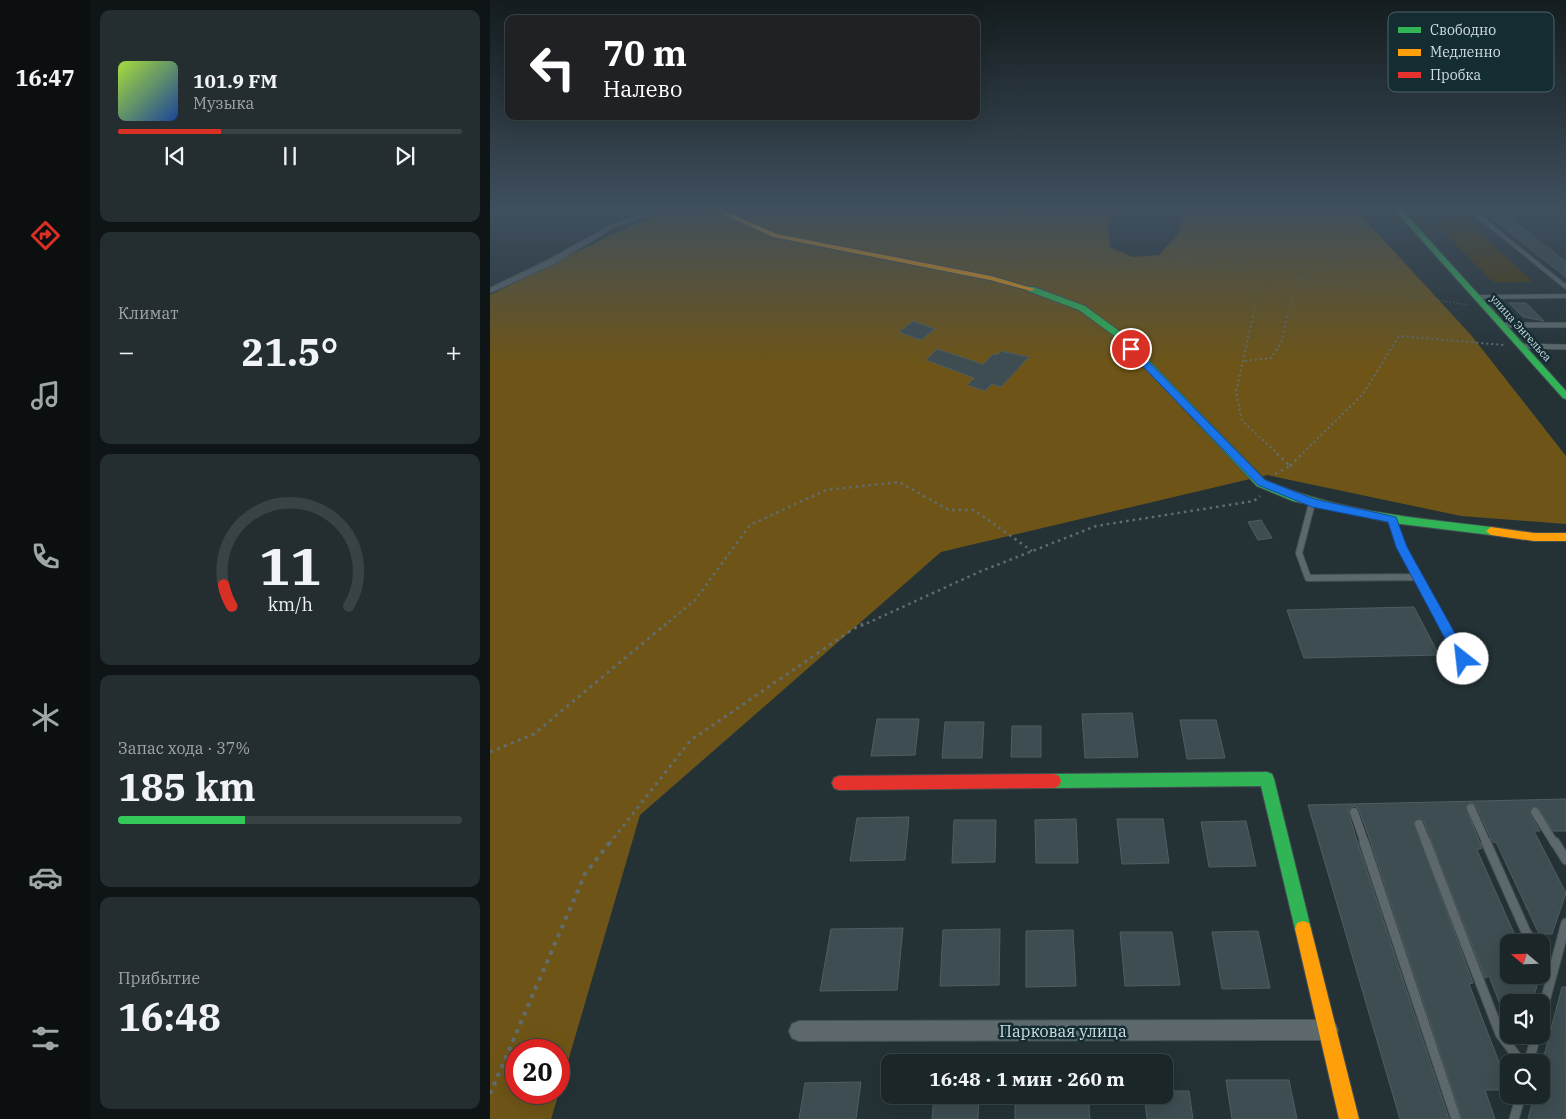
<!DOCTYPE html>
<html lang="ru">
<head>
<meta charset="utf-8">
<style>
	body { margin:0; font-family:"IBM Plex Serif",serif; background:#242e30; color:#f1f3f6; height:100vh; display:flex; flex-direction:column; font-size:19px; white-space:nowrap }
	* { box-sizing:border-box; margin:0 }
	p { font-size:16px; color:#a0a5a8 }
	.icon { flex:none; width:28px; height:28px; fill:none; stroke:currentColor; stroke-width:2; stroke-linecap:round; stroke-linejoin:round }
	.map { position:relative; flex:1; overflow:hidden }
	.sheet { display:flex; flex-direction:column; gap:10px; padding:10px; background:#0f1516; width:400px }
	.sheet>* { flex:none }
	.top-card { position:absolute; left:15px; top:15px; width:475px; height:105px; border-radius:10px; box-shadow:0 5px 20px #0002,0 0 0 1px #394345; background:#202124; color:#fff; overflow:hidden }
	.needle { width:32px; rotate:289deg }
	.tools { position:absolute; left:1010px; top:934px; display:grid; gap:10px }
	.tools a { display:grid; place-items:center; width:50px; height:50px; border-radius:10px; background:#1b2628; box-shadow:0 5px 20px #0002,0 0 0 1px #394345; font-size:25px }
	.speed { position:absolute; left:15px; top:1039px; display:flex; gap:10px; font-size:25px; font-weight:700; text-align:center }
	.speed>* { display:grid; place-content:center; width:65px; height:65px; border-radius:50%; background:#1b2628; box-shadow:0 5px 20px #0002,0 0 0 1px #394345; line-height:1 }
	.speed .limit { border:8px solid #d22; background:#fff; color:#111 }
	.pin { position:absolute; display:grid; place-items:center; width:42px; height:42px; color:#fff; margin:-21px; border:2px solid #fff; border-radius:50%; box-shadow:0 1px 5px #0007 }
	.me { position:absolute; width:55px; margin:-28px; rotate:331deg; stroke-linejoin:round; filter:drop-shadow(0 0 4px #0008) }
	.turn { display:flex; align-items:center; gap:18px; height:105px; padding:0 15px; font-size:22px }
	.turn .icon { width:65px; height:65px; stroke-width:2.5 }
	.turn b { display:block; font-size:35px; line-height:42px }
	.big { font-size:38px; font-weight:700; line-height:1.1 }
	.sheet .widget { flex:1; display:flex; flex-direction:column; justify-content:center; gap:8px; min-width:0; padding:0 18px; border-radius:10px; background:#242e30 }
	.sheet .dial { align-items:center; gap:0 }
	.dial svg { height:130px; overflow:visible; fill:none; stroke:#394345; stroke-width:7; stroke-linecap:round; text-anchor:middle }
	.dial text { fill:#f1f3f6; stroke:none }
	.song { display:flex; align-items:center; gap:15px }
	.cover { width:60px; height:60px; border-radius:8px; background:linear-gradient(135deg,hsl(80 70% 55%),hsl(220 70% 35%)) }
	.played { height:5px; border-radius:2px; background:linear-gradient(90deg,#d93025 30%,#394345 30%) }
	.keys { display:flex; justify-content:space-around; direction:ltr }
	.heat { display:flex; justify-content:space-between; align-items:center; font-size:28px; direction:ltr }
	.charge { height:8px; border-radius:4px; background:linear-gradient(90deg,#34c759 37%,#394345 0) }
	.trip { position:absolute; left:391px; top:1054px; width:292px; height:50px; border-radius:10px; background:#1b2628; box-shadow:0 5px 20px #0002,0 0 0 1px #394345; font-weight:700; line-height:50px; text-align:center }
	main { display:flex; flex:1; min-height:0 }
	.tabs { display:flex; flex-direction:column; width:90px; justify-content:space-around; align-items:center; background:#0b0f10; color:#a0a5a8 }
	.tabs .icon { width:35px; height:35px }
	.tabs .current { color:#d93025 }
	.tabs b { font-size:22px; color:#f1f3f6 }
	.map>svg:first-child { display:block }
</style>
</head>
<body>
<main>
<nav class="tabs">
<b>16:47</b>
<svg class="icon current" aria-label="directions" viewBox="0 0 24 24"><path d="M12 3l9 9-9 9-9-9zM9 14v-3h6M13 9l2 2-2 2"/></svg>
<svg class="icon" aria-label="music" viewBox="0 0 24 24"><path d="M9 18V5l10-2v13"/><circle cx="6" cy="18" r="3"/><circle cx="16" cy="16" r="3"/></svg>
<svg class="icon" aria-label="phone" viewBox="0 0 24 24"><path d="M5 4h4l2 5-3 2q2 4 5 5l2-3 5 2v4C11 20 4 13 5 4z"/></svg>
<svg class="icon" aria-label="climate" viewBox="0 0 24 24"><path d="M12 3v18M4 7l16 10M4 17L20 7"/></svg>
<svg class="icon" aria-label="car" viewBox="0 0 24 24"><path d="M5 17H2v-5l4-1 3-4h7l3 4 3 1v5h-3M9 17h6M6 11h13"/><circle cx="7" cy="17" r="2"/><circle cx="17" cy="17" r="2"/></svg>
<svg class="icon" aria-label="filters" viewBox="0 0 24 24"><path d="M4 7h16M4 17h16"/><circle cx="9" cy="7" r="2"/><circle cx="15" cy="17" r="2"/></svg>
</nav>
<section class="sheet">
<div class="widget">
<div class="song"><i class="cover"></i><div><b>101.9 FM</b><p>Музыка</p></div></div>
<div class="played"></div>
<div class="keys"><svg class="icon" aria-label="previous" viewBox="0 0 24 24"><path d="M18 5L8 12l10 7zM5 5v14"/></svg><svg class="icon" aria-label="pause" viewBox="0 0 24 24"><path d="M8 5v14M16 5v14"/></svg><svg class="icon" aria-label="next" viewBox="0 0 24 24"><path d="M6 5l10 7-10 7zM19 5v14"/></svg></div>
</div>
<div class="widget"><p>Климат</p>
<div class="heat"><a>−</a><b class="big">21.5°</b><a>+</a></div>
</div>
<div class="widget dial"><svg viewBox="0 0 100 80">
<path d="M14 69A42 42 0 1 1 86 69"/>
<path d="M14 69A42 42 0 0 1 9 56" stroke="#d93025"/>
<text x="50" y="56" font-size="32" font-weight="700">11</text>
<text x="50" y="72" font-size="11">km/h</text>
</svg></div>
<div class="widget"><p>Запас хода · 37%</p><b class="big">185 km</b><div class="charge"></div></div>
<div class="widget"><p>Прибытие</p><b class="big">16:48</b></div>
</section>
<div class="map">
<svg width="1076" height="1119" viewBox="0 0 1076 1119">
	<rect width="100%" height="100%" fill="#243236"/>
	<!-- green -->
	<path fill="#4c3907" d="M945,223h34l64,59h-40z"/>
	<!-- forest -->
	<path fill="#6e5517" d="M180,209h442l-4,17 2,21 22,10 27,-2 19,-21 6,-17 6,-8h165l116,126 95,121v68l-105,-8 -194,-41 -326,77 -301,263 -81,277v-42h-43v42l43,1 -8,26h-61v-824l119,-59z"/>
	<!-- building -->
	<path fill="#3d4d51" stroke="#515d60" d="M990,209h18l68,53v15z
		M1019,303h17l18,18 -21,-4z
		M423,321l22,8 -14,11 -22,-8z
		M447,349l46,15 10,-10 4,1 4,-4 28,6 -28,30 -9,-3 -7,7 -18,-6 7,-7 -48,-18z
		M771,520l11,18 -14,2 -10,-18z
		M924,607l25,48 -135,3 -17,-48z
		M642,713l6,44 -53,1 -3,-44z
		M387,719h42l-4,36 -44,1z
		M690,720h36l9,38 -38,1z
		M455,722h39l-2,36h-40z
		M522,726h29v31h-30z
		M1076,799v32h-13l-16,-24 -5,1 -3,4 11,19h-6l32,62 -14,41h-13l-43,-92 -2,1 -4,-6 -14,-31 -5,-4 -5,5 16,41 -5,2 41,92h-9v33h23l5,11 -5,16h-23l-1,23 -19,-49 -4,2 -61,-156 -5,-4 -5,5 59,160 -4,1 40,104v2h-24l10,29h-33l-92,-279 -11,-30 -4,-4 -6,3v5l9,30 91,275h-49l-92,-314z
		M419,817l-4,43 -55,1 7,-43z
		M586,819l2,44h-42l-1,-43z
		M627,819h46l6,44 -47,1z
		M464,820h42l-1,42 -43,1z
		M756,821l10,45 -47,1 -8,-45z
		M413,928l-6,62 -77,1 11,-62z
		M510,929l-1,56 -59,1 3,-56z
		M583,930l3,56 -50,1v-56z
		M768,931l12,57 -48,1 -10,-57z
		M630,932h52l8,53 -55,1z
		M1072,987h4v132h-38l6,-24h7v-28z
		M736,1080h63l8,39h-65z
		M371,1082l-5,37h-57l6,-36z
		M675,1091h24l4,28h-46l-3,-24h21z
		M444,1095h45l-1,24h-46z
		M525,1095h73l2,24h-75z"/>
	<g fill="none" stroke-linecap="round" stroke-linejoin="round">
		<defs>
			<path id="lane-far4" d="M982,211l94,76
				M986,297l90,-1"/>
			<path id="lane-far3" d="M1012,325h64
				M1030,346l46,1"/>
			<path id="lane-far2" d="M822,503l-13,50 9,25 110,-1
				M903,519l8,28 44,79"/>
			<path id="lane-far1" d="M954,624l28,51
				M981,808l16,36
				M864,812l11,32
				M1045,812l20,32
				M929,824l8,20"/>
			<path id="lane" d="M874,842l92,277
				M936,842l74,192 21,28
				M996,842l40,90 7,10
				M1065,842l11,18
				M1051,954l12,18
				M1051,1016l25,-93
				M1039,1062l7,-27
				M1024,1119l7,-24"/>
			<path id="street" d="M168,209h11l-54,18 -61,37 -64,29v-5l58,-28 63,-35z
				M838,1020l7,3 3,7 -3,7 -7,3 -529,1 -7,-3 -3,-7 3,-7 7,-3z"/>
			<path id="fast" d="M904,209h7l165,182v8l-3,-1z
				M538,287h6l51,19 37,27 143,147c70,31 150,38 226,47l5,4 -5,4 -98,-12 -100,-22 -36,-15 -141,-149 -37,-27 -51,-19z
				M777,772l5,2 2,5 37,150 -2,6 -6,2 -6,-2 -2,-6 -34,-143 -207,2 -5,-2 -2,-5 2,-5 5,-2z"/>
			<path id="slow" d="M221,209h9l57,25 214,42 44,13 -4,2 -41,-11 -217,-43z
				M1001,527l43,6h32v8h-32l-43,-6 -5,-4z
				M813,921l6,2 2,6 48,190h-20l-44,-190 2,-6z"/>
			<path id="jam" d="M564,774l5,2 2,5 -2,5 -5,2 -215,2 -5,-2 -2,-5 2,-5 5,-2z"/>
		</defs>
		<!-- lane-far4 casing -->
		<use href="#lane-far4" stroke="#445054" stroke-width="5"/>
		<!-- lane-far3 casing -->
		<use href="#lane-far3" stroke="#445054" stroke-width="6"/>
		<!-- lane-far2 casing -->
		<use href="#lane-far2" stroke="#445054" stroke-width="8"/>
		<!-- lane-far1 casing -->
		<use href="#lane-far1" stroke="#445054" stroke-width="9"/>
		<!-- lane casing -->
		<use href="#lane" stroke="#445054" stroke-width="11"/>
		<!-- street casing -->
		<use href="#street" stroke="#445054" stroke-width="2"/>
		<!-- fast casing -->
		<use href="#fast" stroke="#445054" stroke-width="2"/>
		<!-- slow casing -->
		<use href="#slow" stroke="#445054" stroke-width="2"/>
		<!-- jam casing -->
		<use href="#jam" stroke="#445054" stroke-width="2"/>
		<!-- path-far4 -->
		<path stroke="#616c6e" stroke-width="1" stroke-dasharray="1 2.5" stroke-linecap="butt" d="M740,209l-7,11 2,12 32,66 -4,19
			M563,242l33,6 33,22 43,-13 81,13
			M811,278l167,27
			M797,317l12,-39 29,-10 16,-20 21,-39"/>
		<!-- path-far3 -->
		<path stroke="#616c6e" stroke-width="2" stroke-dasharray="2 3" stroke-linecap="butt" d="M763,316l-17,76 6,29 35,32
			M755,361l26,-3 11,-17 5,-25
			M813,453l60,-59 36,-58 105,9"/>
		<!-- path-far2 -->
		<path stroke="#616c6e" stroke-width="2.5" stroke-dasharray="2.5 4" stroke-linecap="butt" d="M800,466l14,-14
			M785,474l15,-8 -15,-14
			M174,626l31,-26 55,-75 76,-35 73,-8 50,28h25l58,41
			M371,626l118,-54 117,-46 158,-25 6,-5"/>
		<!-- path-far1 -->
		<path stroke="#616c6e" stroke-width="3" stroke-dasharray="3 4.5" stroke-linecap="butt" d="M0,752l44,-18 132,-110
			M119,844l82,-104 162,-111 10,-5"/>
		<!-- path -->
		<path stroke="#616c6e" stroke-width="4" stroke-dasharray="4 5.5" stroke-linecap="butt" d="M0,1094l95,-220 25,-32"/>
		<!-- lane-far4 -->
		<use href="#lane-far4" stroke="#5c686b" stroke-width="4"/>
		<!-- lane-far3 -->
		<use href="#lane-far3" stroke="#5c686b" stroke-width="5"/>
		<!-- lane-far2 -->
		<use href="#lane-far2" stroke="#5c686b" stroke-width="6"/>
		<!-- lane-far1 -->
		<use href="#lane-far1" stroke="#5c686b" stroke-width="8"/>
		<!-- lane -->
		<use href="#lane" stroke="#5c686b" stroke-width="9"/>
		<!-- street -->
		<use href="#street" fill="#5c686b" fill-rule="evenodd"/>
		<!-- fast -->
		<use href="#fast" fill="#30b455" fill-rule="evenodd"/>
		<!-- slow -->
		<use href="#slow" fill="#ff9f0a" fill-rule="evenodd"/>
		<!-- jam -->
		<use href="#jam" fill="#e5322d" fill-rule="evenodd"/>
	</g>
	<!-- sky -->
	<linearGradient id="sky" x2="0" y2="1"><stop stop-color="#141c1e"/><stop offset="0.57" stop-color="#3f4f5d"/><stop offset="1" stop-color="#3f4f5d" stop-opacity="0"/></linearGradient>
	<rect width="1076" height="366" fill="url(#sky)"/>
	<!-- route -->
	<path fill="#1a73e8" stroke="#114b97" d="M638,347h6l131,133 49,19 82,18 11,30 60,108 2,4 -2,4h-9l-62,-116 -8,-25 -76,-15 -54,-22 -130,-134z"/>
	<g text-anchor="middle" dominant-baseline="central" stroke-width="5" stroke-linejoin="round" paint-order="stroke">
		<!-- far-street labels -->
		<g font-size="11" fill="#d0dee2" stroke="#132d33">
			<text transform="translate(1031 328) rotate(48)">улица Энгельса</text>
		</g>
		<!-- near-street labels -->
		<g font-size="16" fill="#d0dee2" stroke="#132d33">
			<text x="573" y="1031">Парковая улица</text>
		</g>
	</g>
	<!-- legend -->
	<rect x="898" y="12" width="166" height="80" rx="8" fill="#132d33" stroke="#4c6268" stroke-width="1"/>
	<rect x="908" y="27" width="23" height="6" fill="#30b455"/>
	<rect x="908" y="49" width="23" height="7" fill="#ff9f0a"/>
	<rect x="908" y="72" width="23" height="6" fill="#e5322d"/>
	<g font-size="14" fill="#d0dee2">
		<text x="940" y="35">Свободно</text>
		<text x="940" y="57">Медленно</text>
		<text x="940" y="80">Пробка</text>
	</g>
</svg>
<div class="tools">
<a><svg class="needle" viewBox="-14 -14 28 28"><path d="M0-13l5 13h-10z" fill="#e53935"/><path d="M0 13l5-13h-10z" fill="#a0a5a8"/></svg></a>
<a><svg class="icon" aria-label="sound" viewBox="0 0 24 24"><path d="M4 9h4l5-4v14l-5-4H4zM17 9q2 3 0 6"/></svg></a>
<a><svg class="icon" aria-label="search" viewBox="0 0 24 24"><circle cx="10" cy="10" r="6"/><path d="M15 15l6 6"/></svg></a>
</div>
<div class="speed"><div class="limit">20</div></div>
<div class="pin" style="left:641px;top:349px;background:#d93025"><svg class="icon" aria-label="arrive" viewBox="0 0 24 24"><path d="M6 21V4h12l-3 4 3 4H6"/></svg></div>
<svg class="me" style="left:973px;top:659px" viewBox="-20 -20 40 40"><circle r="19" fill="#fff"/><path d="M0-13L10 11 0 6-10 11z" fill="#1a73e8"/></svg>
<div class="trip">16:48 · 1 мин · 260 m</div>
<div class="top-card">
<div class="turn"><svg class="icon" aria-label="left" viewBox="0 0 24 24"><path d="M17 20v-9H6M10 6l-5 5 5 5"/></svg><div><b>70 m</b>Налево</div></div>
</div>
</div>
</main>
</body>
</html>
